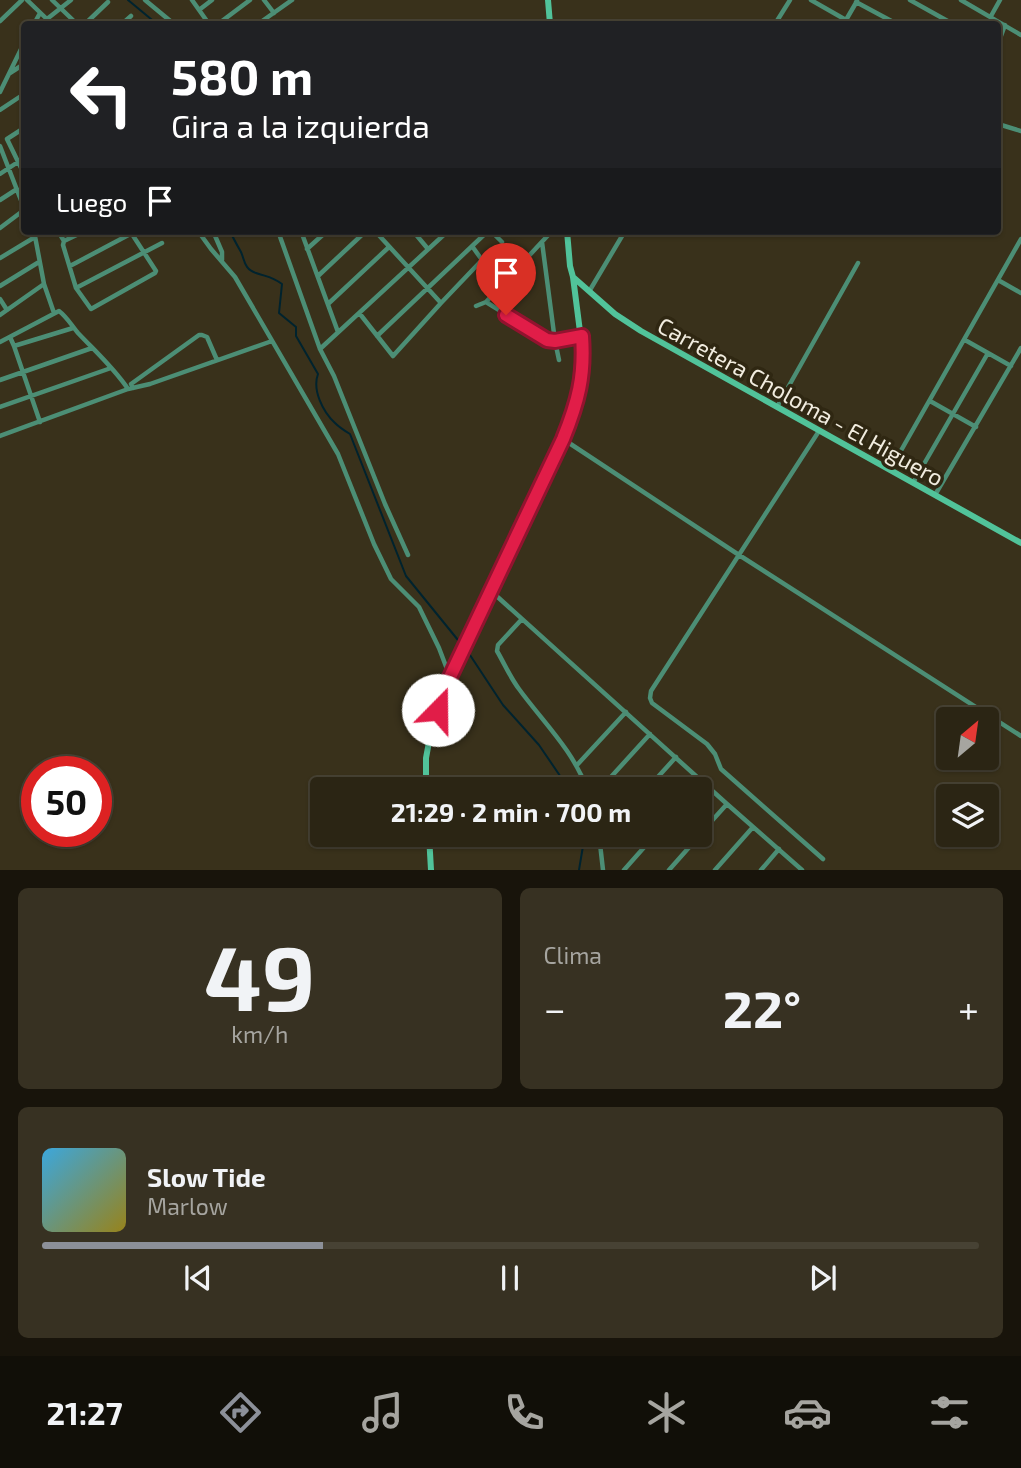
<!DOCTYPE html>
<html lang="es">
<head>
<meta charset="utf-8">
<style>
	body { margin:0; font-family:"Exo 2",sans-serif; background:#373122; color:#f1f3f6; height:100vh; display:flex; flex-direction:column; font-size:26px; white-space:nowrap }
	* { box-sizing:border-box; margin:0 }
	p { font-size:23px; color:#a6a5a0 }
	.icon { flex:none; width:38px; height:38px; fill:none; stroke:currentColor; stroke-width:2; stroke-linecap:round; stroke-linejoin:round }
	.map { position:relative; height:870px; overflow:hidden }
	.side { display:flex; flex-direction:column; gap:18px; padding:18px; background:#18140b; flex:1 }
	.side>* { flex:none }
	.guide { position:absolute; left:21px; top:21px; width:980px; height:214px; border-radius:7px; box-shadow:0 2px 5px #0004,0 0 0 2px #474234; background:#202124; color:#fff; overflow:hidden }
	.needle { width:46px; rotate:29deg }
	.fabs { position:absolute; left:936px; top:707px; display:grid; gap:14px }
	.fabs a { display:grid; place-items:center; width:63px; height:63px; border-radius:7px; background:#2b2514; box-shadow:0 2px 5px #0004,0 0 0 2px #474234; font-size:35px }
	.speed { position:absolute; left:21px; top:756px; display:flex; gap:14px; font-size:35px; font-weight:700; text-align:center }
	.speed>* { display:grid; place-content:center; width:91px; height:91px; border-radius:50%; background:#2b2514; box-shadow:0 2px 5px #0004,0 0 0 2px #474234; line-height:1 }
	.speed .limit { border:10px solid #d22; background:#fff; color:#111 }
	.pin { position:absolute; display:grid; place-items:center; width:60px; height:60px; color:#fff; margin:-72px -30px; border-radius:50% 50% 50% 0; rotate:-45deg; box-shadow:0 0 7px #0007 }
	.pin .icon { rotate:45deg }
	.me { position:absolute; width:77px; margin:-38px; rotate:22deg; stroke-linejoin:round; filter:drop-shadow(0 0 5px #0008) }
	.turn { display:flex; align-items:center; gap:24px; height:147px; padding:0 35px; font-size:32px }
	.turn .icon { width:91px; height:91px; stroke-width:2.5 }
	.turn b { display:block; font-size:49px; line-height:60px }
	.then { display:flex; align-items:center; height:66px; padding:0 35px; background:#0003; gap:14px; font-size:26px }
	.big { font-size:52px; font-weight:700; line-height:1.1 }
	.side .widget { flex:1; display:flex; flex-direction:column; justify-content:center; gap:10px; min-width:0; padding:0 24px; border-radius:10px; background:#373122 }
	.side .dial { align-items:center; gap:0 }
	.dial b { font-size:91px; line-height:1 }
	.song { display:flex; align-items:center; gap:21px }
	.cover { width:84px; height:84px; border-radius:10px; background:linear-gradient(135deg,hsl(200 70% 55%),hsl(50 70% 35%)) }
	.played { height:7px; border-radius:4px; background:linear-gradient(90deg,#8c9099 30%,#474234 30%) }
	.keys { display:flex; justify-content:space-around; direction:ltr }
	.heat { display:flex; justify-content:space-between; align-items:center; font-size:38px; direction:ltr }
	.side .tiles { flex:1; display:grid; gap:18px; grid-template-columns:1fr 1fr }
	.widget:last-child { grid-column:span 2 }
	.trip { position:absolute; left:310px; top:777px; width:402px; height:70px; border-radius:7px; background:#2b2514; box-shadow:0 2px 5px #0004,0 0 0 2px #474234; font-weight:700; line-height:70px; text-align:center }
	.dock { display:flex; height:112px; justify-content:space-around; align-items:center; background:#110f08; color:#a6a5a0 }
	.dock .icon { width:49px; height:49px }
	.dock .selected { color:#8c9099 }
	.dock b { font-size:32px; color:#f1f3f6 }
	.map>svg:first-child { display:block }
</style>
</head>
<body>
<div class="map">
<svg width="1021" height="870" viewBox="0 0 1021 870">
	<rect width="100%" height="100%" fill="#39311b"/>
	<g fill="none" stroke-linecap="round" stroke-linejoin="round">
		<!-- stream -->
		<path stroke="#00232e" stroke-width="2" d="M128,0l29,24
			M230,231c3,7 7,14 11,21 4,9 3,17 15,21 11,4 15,3 26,11l-3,29 17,14v9l22,38c-6,16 5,38 17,49 4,4 10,8 15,11l56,142 56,69
			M466,649l37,56 36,40 30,44
			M579,870l5,-30 -1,-5"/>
		<!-- street -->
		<path stroke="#4c8e75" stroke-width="4.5" d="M27,0l25,24
			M52,0l25,24
			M145,0l29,24
			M192,0l17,24
			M264,0l10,13
			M811,0l42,24
			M910,0l43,24
			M961,0l60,35
			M856,2l41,22
			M199,10l13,-10
			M991,16l9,-16
			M47,19l24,-19
			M846,20l11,-19
			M0,21l22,-21
			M34,24l6,-11
			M85,24l23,-22
			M122,24l9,-8
			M218,24l32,-24
			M258,24l34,-24
			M775,24l15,-24
			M998,44l7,-19
			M10,73l14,-9
			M0,92l24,-49
			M0,110l24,-16
			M998,124l23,7
			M24,128l-17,11 17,35
			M0,146l24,62
			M0,174l24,-16
			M0,200l17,-11
			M0,228l24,-18
			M34,231l10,53 10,29
			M58,231l6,10
			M85,231l-21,10 -1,4 13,43 15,21 64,-36 1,-2 -26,-40
			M198,231l13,18 24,28 103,177 36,90 17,35 28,28 20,41 11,29
			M213,231l9,21v8
			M267,231l4,3 7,-3
			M278,231l42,118 14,27 51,128 23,51
			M301,231l37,101
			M375,231l66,72 41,-43 -10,-14
			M413,231l15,18
			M491,231l11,11
			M542,242l13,99 4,19
			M307,249l20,-18
			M0,258l35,-21
			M70,266l66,-35
			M318,276l48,-45
			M998,280l23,13
			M0,286l39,-24
			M76,288l86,-45
			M590,290l35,-59
			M0,299l7,11
			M486,302l61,38 8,1 26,-5
			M328,304l61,-57
			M476,306l10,-4 66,-71
			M360,314l33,42 48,-53
			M0,315l44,-31
			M377,336l111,-105
			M10,337l4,9 59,-18
			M965,340l46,26
			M0,342l59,-31c8,6 13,15 19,22 17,18 36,35 50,56l-128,47
			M14,346l26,76
			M320,349l128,-118
			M0,380l92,-32
			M133,388l-2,-4 68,-49h3l5,2 10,23
			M128,389l22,-5 122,-43
			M930,401l46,26
			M0,407l111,-39
			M777,407l81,-144
			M819,431l-168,260 -1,7 2,5 55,41 8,10 6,15 102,90
			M563,439l176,116 282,181
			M890,470l131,-231
			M913,483l75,-130
			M935,495l86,-147
			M491,591l236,213 75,66
			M522,619l-24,26 -1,6c7,12 13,26 22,38 24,33 54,61 68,100
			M577,765l49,-53
			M600,789l50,-55
			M647,789l29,-32
			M695,789l7,-8
			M700,834l27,-30
			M599,835l4,35
			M600,842l7,-7
			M624,870l31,-35
			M669,870l31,-35
			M715,870l38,-43
			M761,870l18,-21"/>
		<!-- secondary -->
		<path stroke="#51c39a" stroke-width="6" d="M548,0l2,24
			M573,277l42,37 26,17 380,212
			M426,789v-31l6,-32 11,-31 132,-285 5,-26 3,-29 -10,-78 -3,-11 -3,-35
			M429,835l2,35"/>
	</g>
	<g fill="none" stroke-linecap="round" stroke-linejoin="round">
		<defs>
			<path id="route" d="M438,710l12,-33 113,-238c15,-37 22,-63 19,-103l-27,5 -8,-1 -41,-25"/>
		</defs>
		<!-- route casing -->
		<use href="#route" stroke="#92132f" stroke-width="18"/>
		<!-- route -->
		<use href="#route" stroke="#e11d48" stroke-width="12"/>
	</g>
	<g text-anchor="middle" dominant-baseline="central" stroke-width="7" stroke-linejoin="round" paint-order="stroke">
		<!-- street labels -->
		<g font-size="23" fill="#f1ecdf" stroke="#2f2712">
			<text transform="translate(801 401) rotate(29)">Carretera Choloma - El Higuero</text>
		</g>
	</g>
</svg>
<div class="fabs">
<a><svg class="needle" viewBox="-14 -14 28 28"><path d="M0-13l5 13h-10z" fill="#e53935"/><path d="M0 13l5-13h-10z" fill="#a6a5a0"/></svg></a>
<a><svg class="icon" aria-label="layers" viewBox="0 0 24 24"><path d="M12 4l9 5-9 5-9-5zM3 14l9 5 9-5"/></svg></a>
</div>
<div class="speed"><div class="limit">50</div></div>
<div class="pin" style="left:506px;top:315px;background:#d93025"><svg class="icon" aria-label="arrive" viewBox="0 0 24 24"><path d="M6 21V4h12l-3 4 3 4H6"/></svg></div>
<svg class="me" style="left:438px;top:710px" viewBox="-20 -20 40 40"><circle r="19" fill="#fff"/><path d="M0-13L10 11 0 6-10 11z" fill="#e11d48"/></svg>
<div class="trip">21:29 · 2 min · 700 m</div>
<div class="guide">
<div class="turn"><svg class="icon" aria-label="left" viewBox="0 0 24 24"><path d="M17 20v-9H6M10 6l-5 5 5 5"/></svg><div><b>580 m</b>Gira a la izquierda</div></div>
<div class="then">Luego<svg class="icon" aria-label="arrive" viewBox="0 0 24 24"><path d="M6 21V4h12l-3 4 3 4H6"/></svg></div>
</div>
</div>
<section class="side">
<div class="tiles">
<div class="widget dial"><b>49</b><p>km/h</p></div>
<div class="widget"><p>Clima</p>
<div class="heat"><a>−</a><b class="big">22°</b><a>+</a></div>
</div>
<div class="widget">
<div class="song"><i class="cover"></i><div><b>Slow Tide</b><p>Marlow</p></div></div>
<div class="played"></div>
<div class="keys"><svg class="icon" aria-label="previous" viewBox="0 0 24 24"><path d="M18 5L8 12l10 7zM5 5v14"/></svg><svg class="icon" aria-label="pause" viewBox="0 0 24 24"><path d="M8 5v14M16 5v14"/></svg><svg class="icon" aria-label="next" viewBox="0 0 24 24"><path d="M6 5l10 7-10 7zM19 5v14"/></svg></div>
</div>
</div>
</section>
<nav class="dock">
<b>21:27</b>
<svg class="icon selected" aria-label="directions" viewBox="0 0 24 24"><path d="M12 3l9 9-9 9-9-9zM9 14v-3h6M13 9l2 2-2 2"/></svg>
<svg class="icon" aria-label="music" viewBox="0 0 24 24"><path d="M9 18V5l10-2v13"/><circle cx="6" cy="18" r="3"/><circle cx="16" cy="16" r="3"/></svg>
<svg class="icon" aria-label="phone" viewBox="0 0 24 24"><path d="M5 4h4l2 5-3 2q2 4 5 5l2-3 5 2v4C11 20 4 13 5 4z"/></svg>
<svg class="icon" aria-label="climate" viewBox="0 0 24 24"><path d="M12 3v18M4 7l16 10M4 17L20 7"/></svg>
<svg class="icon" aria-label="car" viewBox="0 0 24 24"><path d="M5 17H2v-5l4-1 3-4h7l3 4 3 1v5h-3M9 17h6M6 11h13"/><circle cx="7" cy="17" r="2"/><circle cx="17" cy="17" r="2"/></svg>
<svg class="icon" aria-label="filters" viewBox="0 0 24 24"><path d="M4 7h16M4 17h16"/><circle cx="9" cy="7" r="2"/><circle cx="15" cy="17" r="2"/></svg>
</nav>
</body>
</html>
